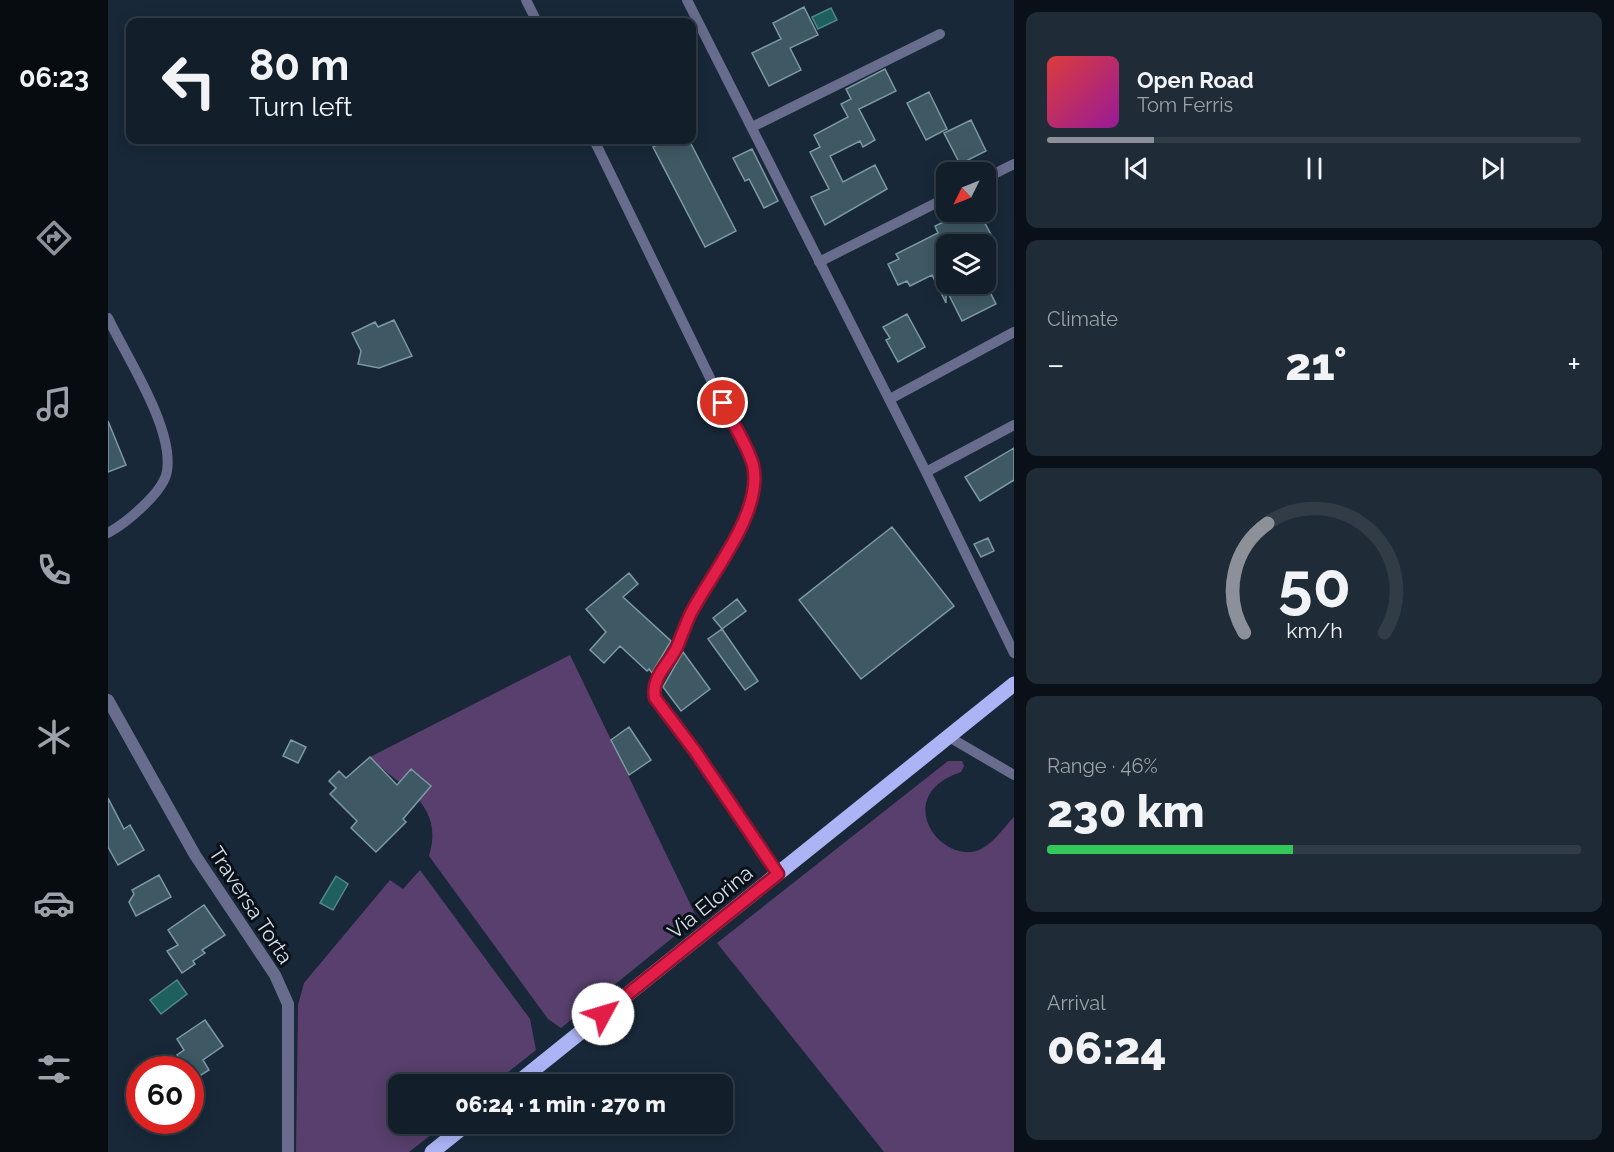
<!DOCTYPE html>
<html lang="en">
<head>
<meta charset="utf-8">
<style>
	body { margin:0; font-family:Raleway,sans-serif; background:#1f2b36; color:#f1f3f6; height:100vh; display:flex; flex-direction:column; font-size:22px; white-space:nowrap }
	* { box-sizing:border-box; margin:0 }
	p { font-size:20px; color:#9ca2a8 }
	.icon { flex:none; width:33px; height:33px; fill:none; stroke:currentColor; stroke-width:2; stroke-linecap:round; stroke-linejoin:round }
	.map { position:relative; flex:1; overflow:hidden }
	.panel { display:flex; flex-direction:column; gap:12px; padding:12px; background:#0a1017; width:600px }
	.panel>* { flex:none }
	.hud { position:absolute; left:18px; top:18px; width:570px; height:126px; border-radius:12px; box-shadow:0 3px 15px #0003,0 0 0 2px #313c47; background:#121e2a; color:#f1f3f6; overflow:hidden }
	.needle { width:39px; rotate:227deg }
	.fabs { position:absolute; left:828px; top:162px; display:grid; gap:12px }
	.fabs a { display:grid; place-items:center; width:60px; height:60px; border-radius:12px; background:#121e2a; box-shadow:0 3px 15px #0003,0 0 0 2px #313c47; font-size:30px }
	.speed { position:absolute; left:18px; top:1056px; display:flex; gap:12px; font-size:30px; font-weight:700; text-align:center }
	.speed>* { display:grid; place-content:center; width:78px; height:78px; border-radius:50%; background:#121e2a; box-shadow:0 3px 15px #0003,0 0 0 2px #313c47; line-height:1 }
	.speed .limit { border:9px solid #d22; background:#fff; color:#111 }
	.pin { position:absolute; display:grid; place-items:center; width:51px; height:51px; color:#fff; margin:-26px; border:3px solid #fff; border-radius:50%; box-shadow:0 2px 6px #0007 }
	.me { position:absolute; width:66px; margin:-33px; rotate:51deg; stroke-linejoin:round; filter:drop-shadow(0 0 4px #0008) }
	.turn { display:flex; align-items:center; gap:21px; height:126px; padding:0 24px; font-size:27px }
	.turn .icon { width:78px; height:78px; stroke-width:2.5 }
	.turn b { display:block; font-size:42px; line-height:51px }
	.big { font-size:45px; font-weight:800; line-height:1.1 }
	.panel .card { flex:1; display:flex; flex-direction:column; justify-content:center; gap:9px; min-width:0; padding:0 21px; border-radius:12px; background:#1f2b36 }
	.panel .dial { align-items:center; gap:0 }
	.dial svg { height:156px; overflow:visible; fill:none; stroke:#313c47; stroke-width:7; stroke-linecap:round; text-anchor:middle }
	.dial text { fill:#f1f3f6; stroke:none }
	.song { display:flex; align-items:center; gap:18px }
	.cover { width:72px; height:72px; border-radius:9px; background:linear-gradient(135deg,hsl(0 70% 55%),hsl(300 70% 35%)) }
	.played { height:6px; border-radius:3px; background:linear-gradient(90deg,#8c9099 20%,#313c47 20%) }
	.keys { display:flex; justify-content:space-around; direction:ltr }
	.heat { display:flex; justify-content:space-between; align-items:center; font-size:33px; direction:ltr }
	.charge { height:9px; border-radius:4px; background:linear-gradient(90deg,#34c759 46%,#313c47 0) }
	.trip { position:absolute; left:280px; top:1074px; width:345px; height:60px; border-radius:12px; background:#121e2a; box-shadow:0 3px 15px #0003,0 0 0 2px #313c47; font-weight:800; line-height:60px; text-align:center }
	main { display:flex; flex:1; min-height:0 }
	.tabs { display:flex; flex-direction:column; width:108px; justify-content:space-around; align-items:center; background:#070c11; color:#9ca2a8 }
	.tabs .icon { width:42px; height:42px }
	.tabs .on { color:#8c9099 }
	.tabs b { font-size:27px; color:#f1f3f6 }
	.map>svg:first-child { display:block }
</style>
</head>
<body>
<main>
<nav class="tabs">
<b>06:23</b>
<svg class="icon on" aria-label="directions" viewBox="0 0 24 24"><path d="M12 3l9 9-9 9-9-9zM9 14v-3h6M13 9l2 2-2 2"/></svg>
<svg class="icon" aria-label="music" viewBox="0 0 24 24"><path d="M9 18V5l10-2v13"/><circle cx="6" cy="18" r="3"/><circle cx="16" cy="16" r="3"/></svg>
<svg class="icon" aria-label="phone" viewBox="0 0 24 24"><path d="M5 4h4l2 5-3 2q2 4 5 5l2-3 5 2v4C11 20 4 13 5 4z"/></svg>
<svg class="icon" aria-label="climate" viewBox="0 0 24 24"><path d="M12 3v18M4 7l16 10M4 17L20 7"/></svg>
<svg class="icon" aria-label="car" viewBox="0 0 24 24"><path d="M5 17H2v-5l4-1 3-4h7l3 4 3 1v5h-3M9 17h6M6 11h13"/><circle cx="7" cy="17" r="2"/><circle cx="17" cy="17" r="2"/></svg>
<svg class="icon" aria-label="filters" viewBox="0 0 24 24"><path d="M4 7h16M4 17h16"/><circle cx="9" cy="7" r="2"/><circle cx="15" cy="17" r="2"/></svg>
</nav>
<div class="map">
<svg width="906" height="1152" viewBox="0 0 906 1152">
	<rect width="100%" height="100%" fill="#182838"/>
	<!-- green -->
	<path fill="#583f6d" d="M462,655l127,263 -136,110 -13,-9 -119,-163c16,-54 -28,-67 -59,-99z
		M840,761h14l2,5 -3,6c-72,24 -19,96 20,77 14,-7 22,-21 33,-32v335h-130l-167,-209z
		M312,870l110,149 6,31 -43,34h-94v40h46l-36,28h-113l2,-147 6,-22 86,-103 13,9z"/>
	<!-- water -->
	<path fill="#1d605e" stroke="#548688" stroke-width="1.5" d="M723,8l6,12 -19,9 -6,-12z
		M228,876l12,8 -15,26 -13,-7z
		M69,980l10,14 -26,20 -11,-14z"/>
	<!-- building -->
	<path fill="#3e5963" stroke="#7c9aa4" stroke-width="1.5" d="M696,7l14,28 -28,13 11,22 -32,16 -17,-33 29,-14 -8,-16z
		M777,69l11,22 -37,18 16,31 -12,7 -3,-6 -30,15 13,26 32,-17 12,24 -62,36 -14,-28 18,-8 -19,-37 10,-5 -6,-12 34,-18 -7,-13 10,-5 -5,-10z
		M821,92l18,37 -21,11 -19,-37z
		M863,120l15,31 -26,13 -16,-31z
		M548,140h33l47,91 -31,16 -52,-100 6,-3z
		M644,149l26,52 -14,7 -15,-29 -4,2 -12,-23z
		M856,212h15l17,32h-50v59l-14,-28 -22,11 -3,-5 -9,4 -10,-21 11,-5 -3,-5 42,-21 -3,-7z
		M864,284h14l10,20 -34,17 -13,-26z
		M799,314l18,33 -27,15 -12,-22 4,-2 -7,-11z
		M286,320l18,36 -33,12 -21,-4 3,-13 -9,-18 23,-11 3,5z
		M0,421l18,44 -18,7z
		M906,448v32l-34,21 -15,-24z
		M784,527l62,79 -93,73 -62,-79z
		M880,538l6,13 -13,6 -7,-13z
		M521,573l9,11 -15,13 48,44 -19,32 -3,-4 -2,2 -27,-25 -16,17 -14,-13 16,-18 -20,-23z
		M629,599l9,12 -24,18 -9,-11z
		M614,629l36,52 -13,9 -37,-51z
		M575,652l27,37 -29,22 -18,-24z
		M521,727l22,33 -22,15 -18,-35z
		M183,740l15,7 -8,16 -15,-7z
		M262,757l27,28 14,-16 20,17 -28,33 3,3 -30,30 -25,-24 6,-7 -27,-27 6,-6 -7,-7 10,-10 7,7z
		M0,798l16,31 6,-4 14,25 -26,15 -10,-18z
		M51,875l12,22 -35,19 -7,-14 5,-8 -2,-4z
		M96,905l21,30 -23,15 3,3 -12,8 2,3 -13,9 -15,-22 11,-6 -10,-15z
		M97,1020l18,26 -20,14 6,10 -19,12v-12h-3l-10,-15 7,-5 -7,-11z"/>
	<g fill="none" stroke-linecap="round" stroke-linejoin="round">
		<!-- service -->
		<path stroke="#696d8d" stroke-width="10" d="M418,0l11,22
			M579,0l239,472 88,181
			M644,127l188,-93
			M486,140l158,324c8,56 -38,104 -62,151 -5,11 -9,23 -14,34 -9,17 -25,29 -21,49l40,53 84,123
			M878,178l28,-14
			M711,262l127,-64
			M0,318c19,40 66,110 59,153 -3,21 -41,52 -59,62
			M782,399l124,-67
			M818,472l88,-47
			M841,737l65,38"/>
		<!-- minor -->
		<path stroke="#696d8d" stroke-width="12" d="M0,700l87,155 80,120 13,29v148"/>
		<!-- primary -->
		<path stroke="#adb4f6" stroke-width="15" d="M408,1084l498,-400
			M324,1152l35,-28"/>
	</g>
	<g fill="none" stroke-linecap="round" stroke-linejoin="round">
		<defs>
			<path id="route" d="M495,1014l175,-140 -83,-123 -40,-53c-4,-20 12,-32 21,-49 5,-11 9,-23 14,-34 20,-40 74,-103 63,-150 -6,-21 -21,-42 -30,-62"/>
		</defs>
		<!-- route casing -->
		<use href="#route" stroke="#92132f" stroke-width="15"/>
		<!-- route -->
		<use href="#route" stroke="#e11d48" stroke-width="10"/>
	</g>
	<g text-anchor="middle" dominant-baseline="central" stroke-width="6" stroke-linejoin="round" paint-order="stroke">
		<!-- street labels -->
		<g font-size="21" fill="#d5dfea" stroke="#091017">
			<text transform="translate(602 902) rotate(-39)">Via Elorina</text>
			<text transform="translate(143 905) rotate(57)">Traversa Torta</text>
		</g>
	</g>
</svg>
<div class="fabs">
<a><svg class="needle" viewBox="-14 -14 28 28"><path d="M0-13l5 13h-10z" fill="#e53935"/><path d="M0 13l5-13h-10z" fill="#9ca2a8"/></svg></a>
<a><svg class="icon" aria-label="layers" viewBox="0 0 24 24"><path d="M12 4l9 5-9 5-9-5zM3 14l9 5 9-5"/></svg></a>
</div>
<div class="speed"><div class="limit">60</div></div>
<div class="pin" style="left:615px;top:403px;background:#d93025"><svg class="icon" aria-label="arrive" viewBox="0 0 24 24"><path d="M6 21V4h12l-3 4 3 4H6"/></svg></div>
<svg class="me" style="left:495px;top:1014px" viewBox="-20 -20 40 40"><circle r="19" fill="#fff"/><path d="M0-13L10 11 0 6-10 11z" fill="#e11d48"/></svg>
<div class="trip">06:24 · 1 min · 270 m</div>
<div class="hud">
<div class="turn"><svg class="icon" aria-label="left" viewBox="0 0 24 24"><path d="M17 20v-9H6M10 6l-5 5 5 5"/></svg><div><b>80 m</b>Turn left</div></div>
</div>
</div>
<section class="panel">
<div class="card">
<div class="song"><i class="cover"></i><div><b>Open Road</b><p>Tom Ferris</p></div></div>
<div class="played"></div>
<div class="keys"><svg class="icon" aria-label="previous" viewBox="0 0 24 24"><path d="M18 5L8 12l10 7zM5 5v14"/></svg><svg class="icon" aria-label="pause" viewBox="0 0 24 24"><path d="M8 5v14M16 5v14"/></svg><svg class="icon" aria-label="next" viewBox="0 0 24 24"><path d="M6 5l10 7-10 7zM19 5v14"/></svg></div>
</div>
<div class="card"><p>Climate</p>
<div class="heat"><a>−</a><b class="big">21°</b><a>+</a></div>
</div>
<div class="card dial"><svg viewBox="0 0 100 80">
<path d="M14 69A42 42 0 1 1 86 69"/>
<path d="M14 69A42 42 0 0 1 26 13" stroke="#8c9099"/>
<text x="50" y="56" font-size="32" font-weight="700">50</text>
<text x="50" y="72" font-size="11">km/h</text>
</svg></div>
<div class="card"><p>Range · 46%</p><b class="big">230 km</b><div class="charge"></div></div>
<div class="card"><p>Arrival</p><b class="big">06:24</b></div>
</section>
</main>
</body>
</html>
